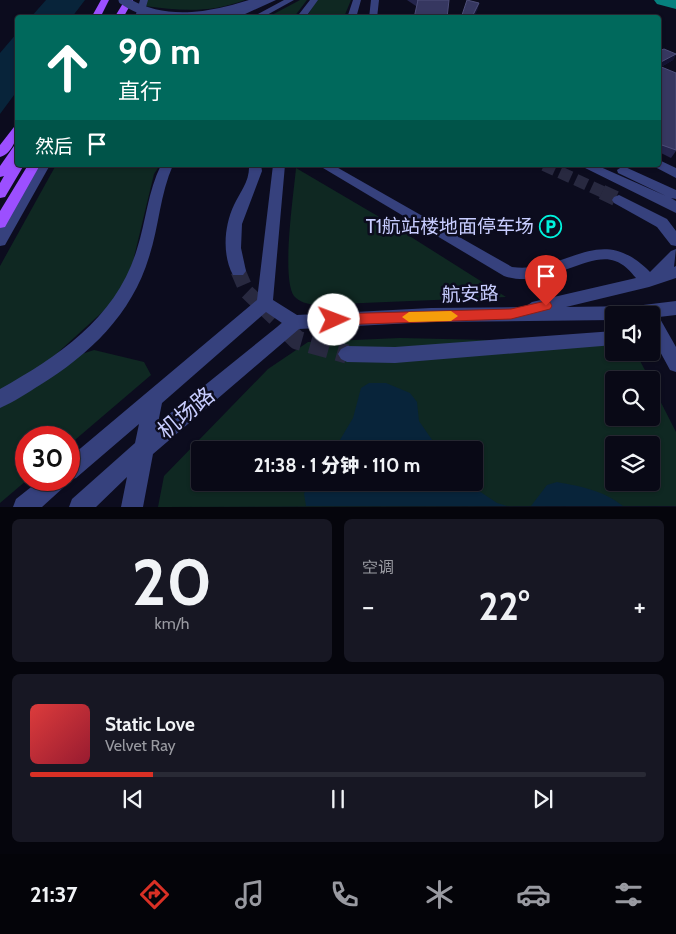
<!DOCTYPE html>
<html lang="zh">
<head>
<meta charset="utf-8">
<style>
	body { margin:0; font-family:Cabin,"Noto Sans SC",sans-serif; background:#171723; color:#f1f3f6; height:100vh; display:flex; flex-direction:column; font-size:19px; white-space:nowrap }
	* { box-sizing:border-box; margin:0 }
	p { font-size:16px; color:#999aa1 }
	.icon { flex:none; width:28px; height:28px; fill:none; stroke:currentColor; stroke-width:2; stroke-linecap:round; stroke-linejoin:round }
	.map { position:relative; height:507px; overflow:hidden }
	.panel { display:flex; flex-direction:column; gap:12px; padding:12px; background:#05050c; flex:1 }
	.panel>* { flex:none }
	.banner { position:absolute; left:15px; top:15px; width:646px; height:152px; border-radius:5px; box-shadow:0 1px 4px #0004,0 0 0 1px #292a35; background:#00695c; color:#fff; overflow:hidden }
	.tools { position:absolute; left:605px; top:306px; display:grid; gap:10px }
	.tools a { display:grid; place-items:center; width:55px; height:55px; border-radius:5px; background:#090916; box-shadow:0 1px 4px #0004,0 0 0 1px #292a35; font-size:25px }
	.speed { position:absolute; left:15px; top:426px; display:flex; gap:10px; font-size:25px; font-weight:700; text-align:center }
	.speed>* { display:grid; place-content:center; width:65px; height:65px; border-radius:50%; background:#090916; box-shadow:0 1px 4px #0004,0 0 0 1px #292a35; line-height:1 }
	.speed .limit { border:8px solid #d22; background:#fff; color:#111 }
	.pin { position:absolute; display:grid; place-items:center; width:42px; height:42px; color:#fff; margin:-51px -21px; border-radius:50% 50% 50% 0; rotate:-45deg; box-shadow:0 0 5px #0007 }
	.pin .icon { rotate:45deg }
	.me { position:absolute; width:55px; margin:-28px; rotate:88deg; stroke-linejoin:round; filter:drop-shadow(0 0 4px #0008) }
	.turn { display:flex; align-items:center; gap:18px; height:105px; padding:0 20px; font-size:22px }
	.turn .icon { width:65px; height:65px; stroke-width:2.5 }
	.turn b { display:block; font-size:35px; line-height:42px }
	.then { display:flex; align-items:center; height:48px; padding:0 20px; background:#0003; gap:10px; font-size:19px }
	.big { font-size:38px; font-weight:800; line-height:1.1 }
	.panel .widget { flex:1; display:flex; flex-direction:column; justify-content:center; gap:8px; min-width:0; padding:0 18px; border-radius:8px; background:#171723 }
	.panel .dial { align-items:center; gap:0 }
	.dial b { font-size:65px; line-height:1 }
	.song { display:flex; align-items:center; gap:15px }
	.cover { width:60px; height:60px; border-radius:8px; background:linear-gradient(135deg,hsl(0 70% 55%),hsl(350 70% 35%)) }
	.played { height:5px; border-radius:2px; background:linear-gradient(90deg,#d93025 20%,#292a35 20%) }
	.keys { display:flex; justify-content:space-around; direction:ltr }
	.heat { display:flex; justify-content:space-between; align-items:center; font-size:28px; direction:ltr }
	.panel .tiles { flex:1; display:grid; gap:12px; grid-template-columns:1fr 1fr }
	.widget:last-child { grid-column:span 2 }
	.trip { position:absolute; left:191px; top:441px; width:292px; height:50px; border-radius:5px; background:#090916; box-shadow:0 1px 4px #0004,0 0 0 1px #292a35; font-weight:800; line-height:50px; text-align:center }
	.dock { display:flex; height:80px; justify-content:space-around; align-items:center; background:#040409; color:#999aa1 }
	.dock .icon { width:35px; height:35px }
	.dock .on { color:#d93025 }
	.dock b { font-size:22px; color:#f1f3f6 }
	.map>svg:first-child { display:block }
</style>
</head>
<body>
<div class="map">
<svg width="676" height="507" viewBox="0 0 676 507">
	<rect width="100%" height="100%" fill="#0c0c1e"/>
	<!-- green -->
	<path fill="#0f2822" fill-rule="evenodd" d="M147,0h98c-34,13 -64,11 -100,6z
		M300,0h7l-13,17h-26z
		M317,0h34l-7,17 -38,1z
		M56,165h104l-6,9 -24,100 -21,32 -67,61 52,-17 50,12 7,13 -82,70v-7h-43l1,42 -27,23v-237z
		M296,168l85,50 125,79 -191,8c-7,-1 -16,-3 -21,-9 -13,-18 0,-104 2,-128z
		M400,338l214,5v9l22,1 14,27h-36v38h37v-35l25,49v74l-518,1 6,-31 104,-107 40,-27zM614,445h37v37h-37zM200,450h275v32h-275z"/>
	<!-- water -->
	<path fill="#08243a" d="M46,0h39l-13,17h-41z
		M17,33v58l-17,23v-61z
		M369,383h17l24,10 7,9 2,19 20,29h-105l19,-32 8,-30z
		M557,482c26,5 45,8 66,24h-92l16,-21z
		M308,483h159l30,20 10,3h-201l-2,-12z"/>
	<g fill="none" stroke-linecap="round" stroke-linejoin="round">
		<!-- taxiway -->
		<path fill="#06807e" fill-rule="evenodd" d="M654,0h22v9l-19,-5z"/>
		<!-- minor-tunnel-far2 -->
		<path stroke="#282940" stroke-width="12" stroke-dasharray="12 5.5" stroke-linecap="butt" d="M544,165l61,28"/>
		<!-- minor-tunnel-far1 -->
		<path stroke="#282940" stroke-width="15" stroke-dasharray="15 8" stroke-linecap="butt" d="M602,192l17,8
			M238,271l9,21 41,39"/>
		<!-- minor-tunnel -->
		<path stroke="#282940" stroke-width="19" stroke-dasharray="19 9" stroke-linecap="butt" d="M287,330l10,10 50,14"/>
		<!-- minor -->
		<path fill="#36417d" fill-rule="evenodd" d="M140,0h8l-4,14 4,4h-9l-3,-4z
			M265,0h11l-33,15 -30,3z
			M284,0h10l-29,16 -7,-2z
			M310,0h8l-13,18h-9z
			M353,0h8l-5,18h-9z
			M371,0h8l-2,18h-8z
			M659,160l17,8v10l-21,-11 -2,-2h6z
			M38,165h12l-45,80 -5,1v-18z
			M161,165h12c-13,29 -14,62 -24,92 -17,57 -60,98 -109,128 -13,8 -26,17 -40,23v-19c59,-33 117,-72 137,-140 9,-28 11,-58 24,-84z
			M249,165h12l1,6 -20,53 -1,24 5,23 -3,4h-10c-11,-20 -9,-49 1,-70 6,-13 16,-24 15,-40z
			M273,165h12l-12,135 24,15 134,-7 94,-1 7,-5 104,-24c-6,-7 -12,-14 -21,-17 -27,-10 -69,29 -111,15l-186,-111h15l179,102c56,7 87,-47 138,5l21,-21 5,-2 -2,18 2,-1v12l-27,9 -83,20 69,-1 41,-5v14l-17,2 17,30v25l-6,-2 -19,-35v-20h-37v5l-183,2 -132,7 -146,125 -10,53h-22l6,-30 -31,30h-27l3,-8 63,-56 4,-19 -63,54 -9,3 -3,6 -22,20h-29l3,-8 24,-19h29v-22l188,-158zM266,312l16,11 -124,100 4,-20z
			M579,165h17l70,31 -48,-23 -1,-3 6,-4 53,24v9l-5,-1 5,3v12z
			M619,195l48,24 9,12v15l-5,-1 -14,-18 -43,-24 -2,-3 2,-3z
			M614,331v14l-219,18 -48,-1 -6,-3 -3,-5 3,-5 6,-3 48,1z"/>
		<!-- major -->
		<path fill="#9c4fff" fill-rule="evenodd" d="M101,0h8l-9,18h-9z
			M125,0h8l-10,18h-9z
			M18,126c0,11 -6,28 -18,31v-12l14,-18z
			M18,145v20h6l-19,32 -5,1v-15l4,-7 -4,1v-11l14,-20z
			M28,165h12l-35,62 -5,1v-17z"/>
		<!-- minor-bridge -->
		<path stroke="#36417d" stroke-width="9" d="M123,0c42,28 95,16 140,0"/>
	</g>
	<!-- wall -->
	<path fill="#24254c" d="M407,0h42l-33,6z
		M659,51l17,3 -3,6 -12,7 15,6v78l-5,7 -12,-6z"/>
	<!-- shaded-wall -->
	<path fill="#131332" d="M479,3l-1,6 -4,9 -1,-3z
		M676,54l-3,6 -14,8v-5z"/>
	<!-- building -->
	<path fill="#363760" stroke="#4d4e79" d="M417,0h32l-2,18h-33l4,-18z
		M467,0l12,3 -6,12 12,3h-24z
		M664,49l12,5 -17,9v-12z
		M659,66l17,7v77l-17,-6z"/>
	<!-- route -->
	<path fill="#d93025" stroke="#8d1f18" d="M546,301l4,1 2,4 -2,3 -39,10 -177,6 -7,-5 7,-6 177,-5z"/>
	<!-- slow -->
	<path fill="#f59e0b" d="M451,311l7,5 -7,5 -42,1 -7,-5 7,-5z"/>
	<!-- icons -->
	<defs>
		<symbol id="parking-ring" viewBox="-11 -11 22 22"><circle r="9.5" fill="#0c0c1e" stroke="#00f3dd" stroke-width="1.5"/><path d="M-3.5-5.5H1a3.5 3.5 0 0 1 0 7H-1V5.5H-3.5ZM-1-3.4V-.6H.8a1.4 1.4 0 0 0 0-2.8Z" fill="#00f3dd"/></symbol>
	</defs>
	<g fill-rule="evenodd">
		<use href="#parking-ring" x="538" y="214" width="25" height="25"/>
	</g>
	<g text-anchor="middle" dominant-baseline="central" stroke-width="5" stroke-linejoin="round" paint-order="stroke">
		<!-- poi labels -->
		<g font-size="19" fill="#c8cdff" stroke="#0c0c1e" text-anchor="end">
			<text x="534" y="226">T1航站楼地面停车场</text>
		</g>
		<!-- street labels -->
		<g font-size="19" fill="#c8cdff" stroke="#0c0c1e">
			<text transform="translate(470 294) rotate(-2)">航安路</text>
		</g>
		<!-- near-street labels -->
		<g font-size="22" fill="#c8cdff" stroke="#0c0c1e">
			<text transform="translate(186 413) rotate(-40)">机场路</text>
		</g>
	</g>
</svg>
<div class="tools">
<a><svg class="icon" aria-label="sound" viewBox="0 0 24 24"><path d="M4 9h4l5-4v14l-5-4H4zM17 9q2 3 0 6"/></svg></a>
<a><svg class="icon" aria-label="search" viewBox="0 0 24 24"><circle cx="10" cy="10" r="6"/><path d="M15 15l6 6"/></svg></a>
<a><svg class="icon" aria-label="layers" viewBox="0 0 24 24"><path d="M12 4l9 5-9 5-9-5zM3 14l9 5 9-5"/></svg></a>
</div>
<div class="speed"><div class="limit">30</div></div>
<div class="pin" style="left:546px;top:306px;background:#d93025"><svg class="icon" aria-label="arrive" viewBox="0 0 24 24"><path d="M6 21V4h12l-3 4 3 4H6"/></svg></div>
<svg class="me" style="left:334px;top:320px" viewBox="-20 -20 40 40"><circle r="19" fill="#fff"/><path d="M0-13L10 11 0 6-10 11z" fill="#d93025"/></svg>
<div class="trip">21:38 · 1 分钟 · 110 m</div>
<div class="banner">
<div class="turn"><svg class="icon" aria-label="ahead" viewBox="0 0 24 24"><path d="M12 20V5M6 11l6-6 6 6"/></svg><div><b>90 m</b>直行</div></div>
<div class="then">然后<svg class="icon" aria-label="arrive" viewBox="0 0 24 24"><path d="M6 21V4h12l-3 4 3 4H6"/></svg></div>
</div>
</div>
<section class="panel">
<div class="tiles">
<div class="widget dial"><b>20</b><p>km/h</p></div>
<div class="widget"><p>空调</p>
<div class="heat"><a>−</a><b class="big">22°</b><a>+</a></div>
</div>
<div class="widget">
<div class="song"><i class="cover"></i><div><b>Static Love</b><p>Velvet Ray</p></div></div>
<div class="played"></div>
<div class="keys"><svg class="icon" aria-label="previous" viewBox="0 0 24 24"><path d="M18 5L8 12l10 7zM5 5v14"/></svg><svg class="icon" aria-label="pause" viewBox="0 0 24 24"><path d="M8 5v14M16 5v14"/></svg><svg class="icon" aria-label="next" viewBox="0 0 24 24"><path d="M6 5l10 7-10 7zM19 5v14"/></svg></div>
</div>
</div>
</section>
<nav class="dock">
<b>21:37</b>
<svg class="icon on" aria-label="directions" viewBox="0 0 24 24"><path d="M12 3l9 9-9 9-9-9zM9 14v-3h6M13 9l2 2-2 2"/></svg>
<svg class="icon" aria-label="music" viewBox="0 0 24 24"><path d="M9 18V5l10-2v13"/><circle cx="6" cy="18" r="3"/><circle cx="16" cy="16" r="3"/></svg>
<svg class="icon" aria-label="phone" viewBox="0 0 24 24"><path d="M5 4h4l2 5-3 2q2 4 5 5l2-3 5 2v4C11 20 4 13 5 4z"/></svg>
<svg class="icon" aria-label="climate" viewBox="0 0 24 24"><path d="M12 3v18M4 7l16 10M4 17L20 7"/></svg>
<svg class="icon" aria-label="car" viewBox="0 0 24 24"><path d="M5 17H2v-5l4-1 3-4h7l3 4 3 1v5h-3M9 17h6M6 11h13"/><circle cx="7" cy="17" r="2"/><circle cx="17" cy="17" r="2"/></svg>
<svg class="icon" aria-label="filters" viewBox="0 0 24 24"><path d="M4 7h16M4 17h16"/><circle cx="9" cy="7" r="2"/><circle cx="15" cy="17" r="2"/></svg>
</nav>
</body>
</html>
